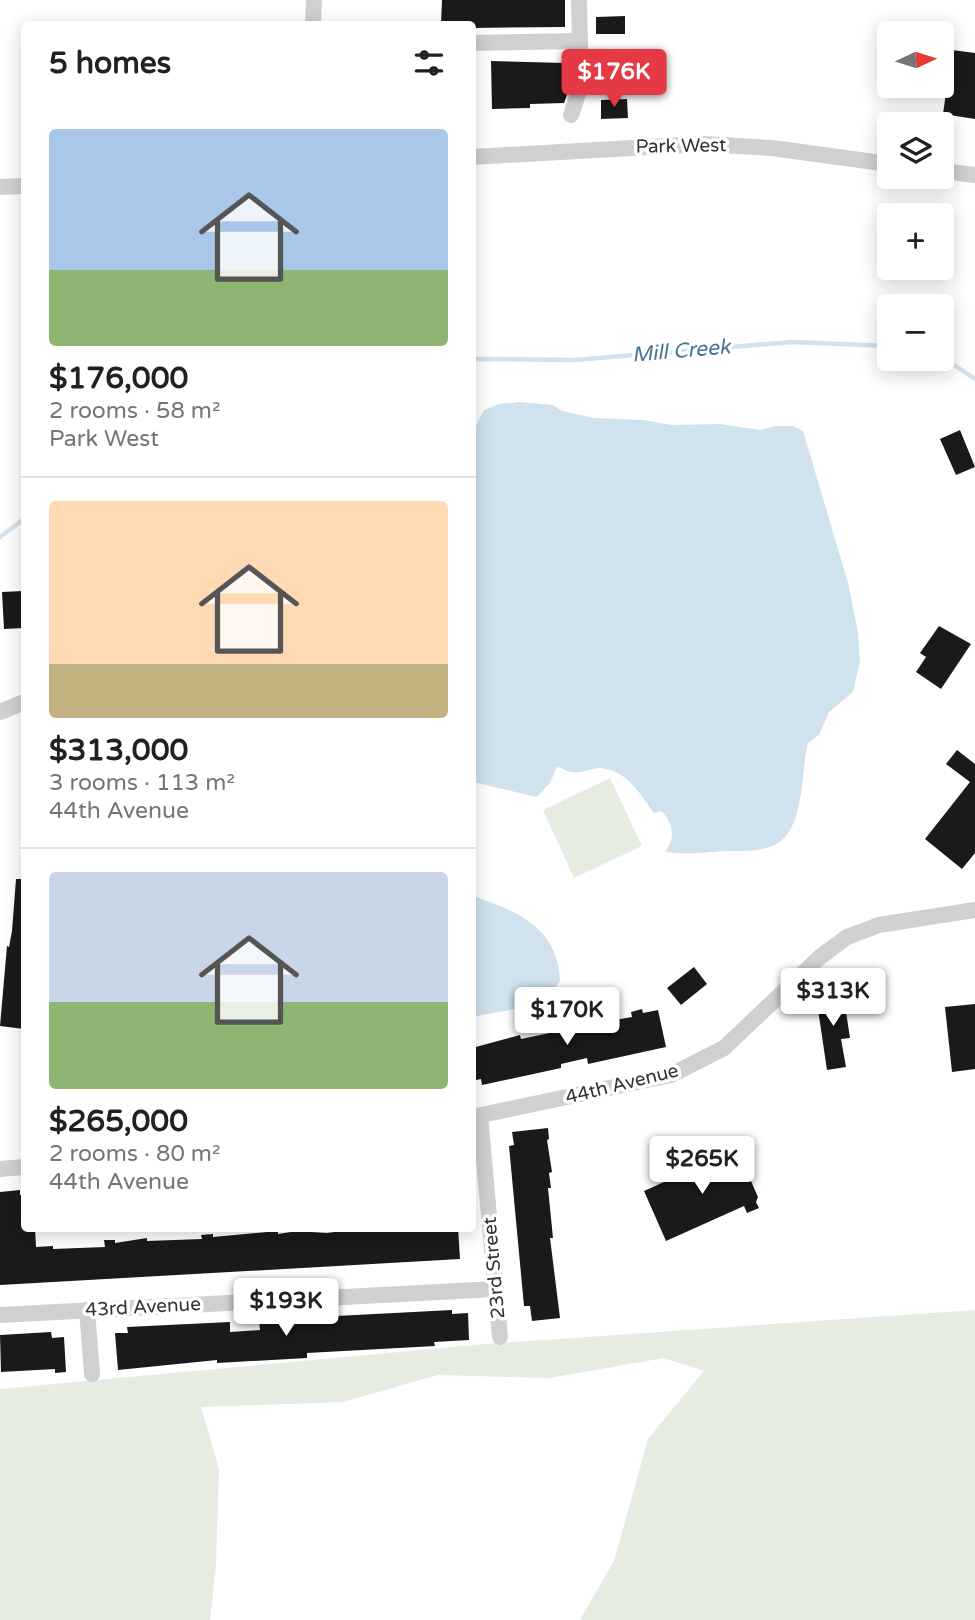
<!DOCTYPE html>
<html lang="en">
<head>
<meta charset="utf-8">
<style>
	:root { --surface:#fff; --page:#f6f6f6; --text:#202124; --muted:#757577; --line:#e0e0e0; --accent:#e63946 }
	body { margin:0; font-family:"Varela Round",sans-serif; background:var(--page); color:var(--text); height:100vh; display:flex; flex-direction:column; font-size:26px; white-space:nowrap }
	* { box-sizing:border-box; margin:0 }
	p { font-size:23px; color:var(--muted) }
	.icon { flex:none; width:38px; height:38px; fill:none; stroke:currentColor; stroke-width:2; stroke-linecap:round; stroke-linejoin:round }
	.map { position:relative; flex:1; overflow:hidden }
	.side { position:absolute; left:21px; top:21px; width:455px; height:1211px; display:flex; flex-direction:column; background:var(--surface); border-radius:7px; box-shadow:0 4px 18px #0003 }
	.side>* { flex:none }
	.needle { width:46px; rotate:86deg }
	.controls { position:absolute; left:877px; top:21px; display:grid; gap:14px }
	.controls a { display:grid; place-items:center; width:77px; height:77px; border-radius:7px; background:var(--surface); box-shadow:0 4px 18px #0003; font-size:35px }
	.price { position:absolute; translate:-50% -60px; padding:0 16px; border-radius:7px; background:#fff; color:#222; font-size:23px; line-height:46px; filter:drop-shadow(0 2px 4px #0008) }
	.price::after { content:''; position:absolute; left:50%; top:42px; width:21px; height:16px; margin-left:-10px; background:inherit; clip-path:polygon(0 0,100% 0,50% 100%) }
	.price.current { background:var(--accent); color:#fff }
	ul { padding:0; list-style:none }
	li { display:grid; align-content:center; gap:14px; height:371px; padding:0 28px }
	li+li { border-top:2px solid var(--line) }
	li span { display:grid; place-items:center; height:217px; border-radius:7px; color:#555 }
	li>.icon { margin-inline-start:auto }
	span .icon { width:126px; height:126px; fill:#fffc; stroke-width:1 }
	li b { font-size:30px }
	h2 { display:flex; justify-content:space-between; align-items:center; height:84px; padding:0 28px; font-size:30px }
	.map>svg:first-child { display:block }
	.green { fill:#e6ecdf }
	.water { fill:#cfe2ee }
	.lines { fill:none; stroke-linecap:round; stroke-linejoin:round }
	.stream { stroke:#cfe2ee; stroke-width:4.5 }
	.building { fill:#1a1a1a }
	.minor { stroke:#d0d0d0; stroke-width:16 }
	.labels { text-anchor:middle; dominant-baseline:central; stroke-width:7; stroke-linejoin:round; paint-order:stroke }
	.street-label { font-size:19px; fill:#333; stroke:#fff }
	.water-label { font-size:21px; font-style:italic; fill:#3f7597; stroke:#fff }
</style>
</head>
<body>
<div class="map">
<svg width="975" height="1620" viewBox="0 0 975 1620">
	<rect width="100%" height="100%" fill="#fff"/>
	<g class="green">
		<path d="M610,778L642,846L574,878L543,810Z"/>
		<path d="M975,1310V1620H580L614,1561L648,1439L704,1371L664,1358L549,1378L438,1375L343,1402L201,1407L219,1469L216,1566L210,1620H0V1389L485,1344Z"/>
	</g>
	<g class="water">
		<path d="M520,402L553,405L562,411L594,418L643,420L672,425L720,424L760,430L775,426H793L803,431L848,583L858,632L860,661L853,692L829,712L819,735L808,743C800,773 806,833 772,846C758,852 740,851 724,851C709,852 678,856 665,851C676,840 673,821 661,811L654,813C640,794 627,770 600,768C591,768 581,774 573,772C567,772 563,768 557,767L550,783L537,797L473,782V432L484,410L499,404Z"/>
		<path d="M473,896C517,911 558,928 560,980C547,1010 501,1010 473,1017Z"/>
	</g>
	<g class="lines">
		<g class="stream">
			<path d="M942,357L975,379"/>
			<path d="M472,359L575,360L792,342L889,346"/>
			<path d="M0,537L24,519"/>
		</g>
	</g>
	<g class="building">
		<path d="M442,0H565V27L472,28V24H441Z"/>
		<path d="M625,16V34H596V17Z"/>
		<path d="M952,50L975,53V119L943,114Z"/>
		<path d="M598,58L642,59V78L598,77Z"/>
		<path d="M491,61L566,63L567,95L564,103L530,104V108L492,109Z"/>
		<path d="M627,99L628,118L601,119V100Z"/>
		<path d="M960,430L975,467L956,475L940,439Z"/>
		<path d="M24,591V628L4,629L2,592Z"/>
		<path d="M939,626L971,644L941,689L916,672L926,657L920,653Z"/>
		<path d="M957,750L975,764V853L962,869L925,839L970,782L946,764Z"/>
		<path d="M16,879H24V1029L0,1026L7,946L9,947L12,931Z"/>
		<path d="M694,967L707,984L681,1005L667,988Z"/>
		<path d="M843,992L850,1038L841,1039L846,1067L827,1070L816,996Z"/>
		<path d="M975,1004V1069L952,1072L945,1007Z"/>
		<path d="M642,1009L643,1013L658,1010L666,1047L588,1064L587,1058L561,1064V1068L482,1085L481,1079L472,1081V1048L520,1035L521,1039L569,1029L568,1025L579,1023L580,1026L632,1017L631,1012Z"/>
		<path d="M548,1128L549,1139L547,1140L552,1172L549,1173L551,1188H548L553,1238H550L560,1318L532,1321L530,1306H524L509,1146L514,1145L512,1132Z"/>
		<path d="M724,1155L727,1162L740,1156L758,1197L756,1202L759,1208L747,1213L744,1206L666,1241L644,1191Z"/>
		<path d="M20,1190V1195H24V1228H35L36,1247L53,1246V1249L105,1247L104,1240H115V1243L147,1238V1241L202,1239L201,1235L213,1234V1237L278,1231V1234L311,1229V1232L327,1233L364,1228H458L460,1259L0,1285V1192Z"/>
		<path d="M452,1310V1314L468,1313L469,1340L434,1342L435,1346L307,1353V1358L217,1363V1360L118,1370L115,1333H128L127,1327L230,1322V1332L260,1330L259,1320Z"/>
		<path d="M51,1332L52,1338L64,1337L66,1372L55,1373V1369L1,1372L0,1335Z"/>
	</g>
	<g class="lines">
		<g class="minor">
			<path d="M313,24L314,0"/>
			<path d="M472,43L580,41"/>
			<path d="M571,115L581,85L579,0"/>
			<path d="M472,157L703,144L772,148L889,164"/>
			<path d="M942,171L975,175"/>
			<path d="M0,187L24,186"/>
			<path d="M0,712L24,702"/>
			<path d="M480,1116L500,1337"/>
			<path d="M472,1117L671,1075L724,1048L820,957L847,937L879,925L975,910"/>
			<path d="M0,1169L24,1167"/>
			<path d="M87,1310L92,1374"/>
			<path d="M0,1315L496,1289"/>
		</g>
	</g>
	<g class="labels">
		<g class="street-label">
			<text transform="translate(681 146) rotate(-1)">Park West</text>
			<text transform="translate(622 1084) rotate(-14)">44th Avenue</text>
			<text transform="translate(494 1268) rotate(-95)">23rd Street</text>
			<text transform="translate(143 1307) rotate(-3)">43rd Avenue</text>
		</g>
		<g class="water-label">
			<text transform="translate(681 351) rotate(-5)">Mill Creek</text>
		</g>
	</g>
</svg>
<div class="controls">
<a><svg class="needle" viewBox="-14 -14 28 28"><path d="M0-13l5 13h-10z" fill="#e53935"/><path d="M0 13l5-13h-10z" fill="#757577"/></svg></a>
<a><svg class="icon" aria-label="layers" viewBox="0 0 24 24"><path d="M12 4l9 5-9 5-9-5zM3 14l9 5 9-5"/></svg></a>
<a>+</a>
<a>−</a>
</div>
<b class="price current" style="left:614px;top:109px">$176K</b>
<b class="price" style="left:833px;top:1028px">$313K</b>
<b class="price" style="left:567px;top:1047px">$170K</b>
<b class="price" style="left:702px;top:1196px">$265K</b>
<b class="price" style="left:286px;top:1338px">$193K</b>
<section class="side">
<h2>5 homes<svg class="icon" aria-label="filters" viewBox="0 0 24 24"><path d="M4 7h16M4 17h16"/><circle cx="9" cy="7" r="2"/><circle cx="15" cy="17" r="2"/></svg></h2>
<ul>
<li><span style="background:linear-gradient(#a9c7e8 65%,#8fb573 0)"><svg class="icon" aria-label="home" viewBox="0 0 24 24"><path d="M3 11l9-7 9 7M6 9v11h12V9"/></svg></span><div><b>$176,000</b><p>2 rooms · 58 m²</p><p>Park West</p></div></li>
<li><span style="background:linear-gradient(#ffd9b3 75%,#c2b280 0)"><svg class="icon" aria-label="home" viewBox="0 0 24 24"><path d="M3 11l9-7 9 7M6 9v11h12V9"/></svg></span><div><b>$313,000</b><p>3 rooms · 113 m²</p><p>44th Avenue</p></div></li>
<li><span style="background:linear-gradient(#c9d6e8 60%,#8fb573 0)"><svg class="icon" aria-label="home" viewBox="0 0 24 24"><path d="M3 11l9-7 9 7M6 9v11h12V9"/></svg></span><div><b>$265,000</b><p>2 rooms · 80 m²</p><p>44th Avenue</p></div></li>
</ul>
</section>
</div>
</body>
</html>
